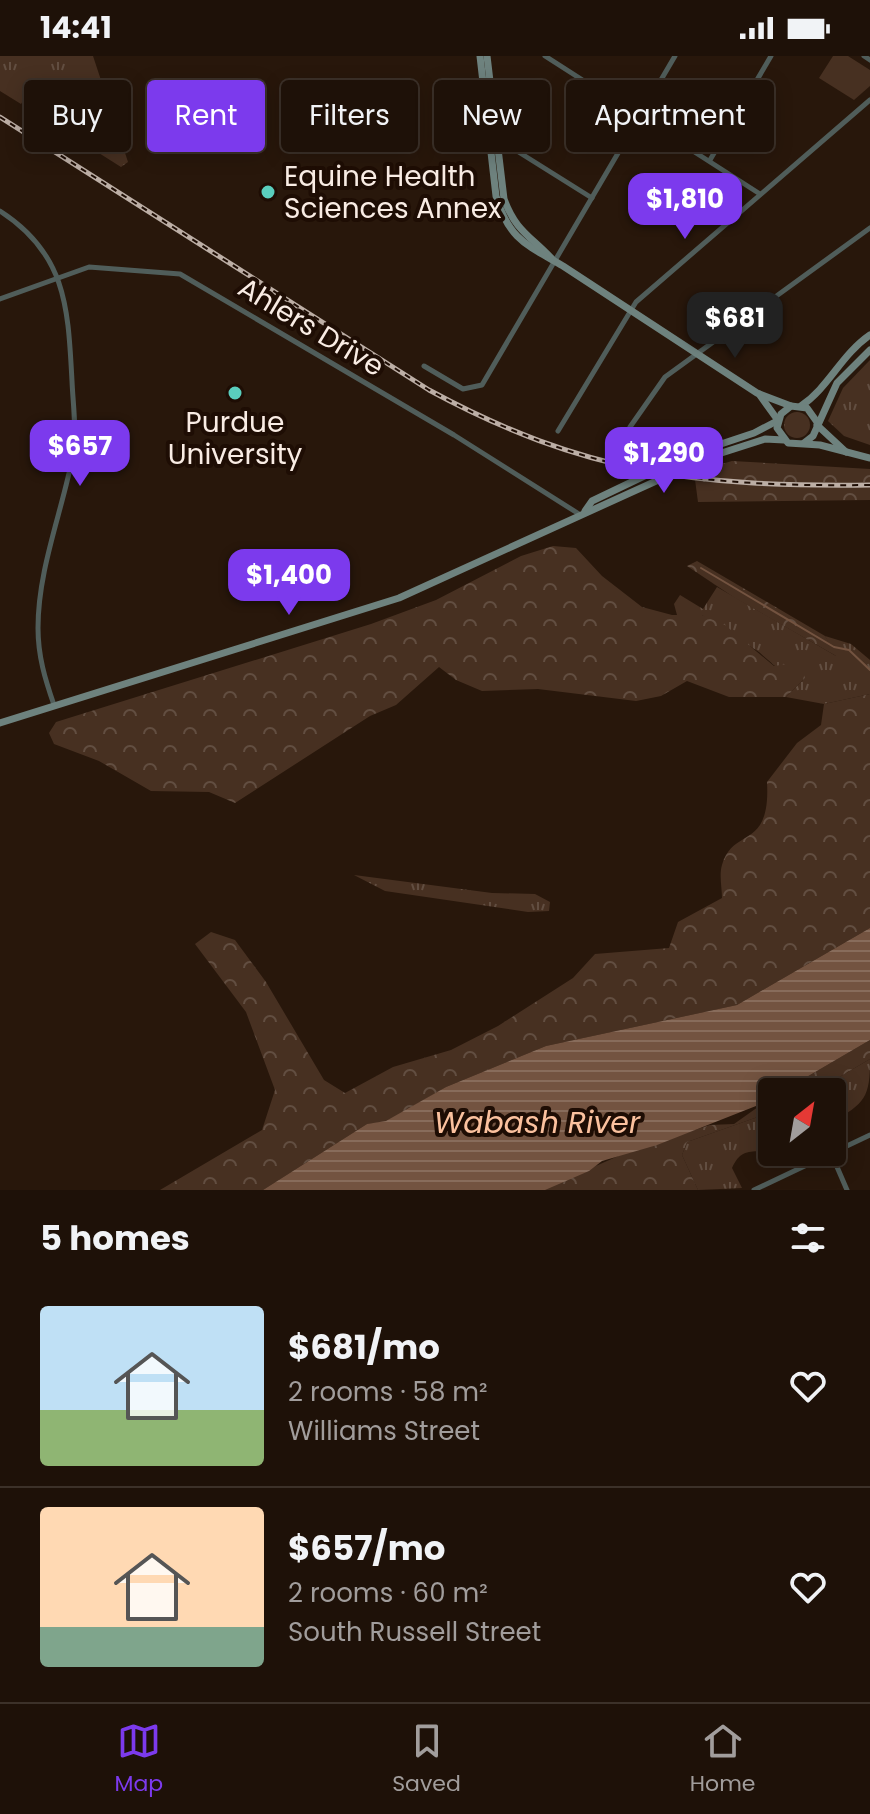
<!DOCTYPE html>
<html lang="en">
<head>
<meta charset="utf-8">
<style>
	:root { --surface:#1e1108; --page:#2b1f16; --text:#f1f3f6; --muted:#a19d9c; --line:#3c3129; --accent:#7c3aed }
	body { margin:0; font-family:Poppins,sans-serif; background:var(--page); color:var(--text); height:100vh; display:flex; flex-direction:column; font-size:30px; white-space:nowrap }
	* { box-sizing:border-box; margin:0 }
	p { font-size:26px; color:var(--muted) }
	.icon { flex:none; width:44px; height:44px; fill:none; stroke:currentColor; stroke-width:2; stroke-linecap:round; stroke-linejoin:round }
	.map { position:relative; height:1134px; overflow:hidden }
	.details { display:flex; flex-direction:column; background:var(--surface); flex:1 }
	.details>* { flex:none }
	.guide { position:absolute; left:24px; top:24px; width:822px; height:72px; display:flex; gap:16px }
	.needle { width:52px; rotate:31deg }
	.tools { position:absolute; left:758px; top:1022px; display:grid; gap:16px }
	.tools a { display:grid; place-items:center; width:88px; height:88px; border-radius:8px; background:var(--surface); box-shadow:0 4px 20px #0003,0 0 0 2px var(--line); font-size:40px }
	.price { position:absolute; translate:-50% -68px; padding:0 18px; border-radius:16px; background:var(--accent); color:#fff; font-size:26px; line-height:52px; filter:drop-shadow(0 2px 4px #0008) }
	.price::after { content:''; position:absolute; left:50%; top:48px; width:24px; height:18px; margin-left:-12px; background:inherit; clip-path:polygon(0 0,100% 0,50% 100%) }
	.price.on { background:#222; color:#fff }
	ul { padding:0; list-style:none }
	li { display:flex; align-items:center; gap:24px; height:200px; padding:0 40px }
	li+li { border-top:2px solid var(--line) }
	li span { display:grid; place-items:center; flex:none; width:224px; height:160px; border-radius:8px; color:#555 }
	li>.icon { margin-inline-start:auto }
	span .icon { width:96px; height:96px; fill:#fffc; stroke-width:1 }
	li b { font-size:34px }
	h2 { display:flex; justify-content:space-between; align-items:center; height:96px; padding:0 40px; font-size:34px }
	.tag { padding:0 28px; border-radius:8px; background:var(--surface); box-shadow:0 4px 20px #0003,0 0 0 2px var(--line); font-size:28px; line-height:72px }
	.tag.on { background:var(--accent); color:#fff }
	.status { display:flex; justify-content:space-between; align-items:center; height:56px; padding:0 40px; background:var(--surface); direction:ltr }
	.status svg { height:22px; fill:currentColor }
	.menu { display:flex; justify-content:space-around; align-items:center; height:112px; border-top:2px solid var(--line); background:var(--surface); font-size:22px; color:var(--muted) }
	.menu a { display:grid; justify-items:center; gap:4px }
	.menu .on { color:var(--accent) }
	.map>svg:first-child { display:block }
	.grass { fill:url(#grass-tufts) }
	.forest { fill:url(#forest-crowns) }
	.park { fill:#473021 }
	.water { fill:url(#water-rules) }
	.lines { fill:none; stroke-linecap:round; stroke-linejoin:round }
	.stream { stroke:#735340; stroke-width:2 }
	.street { stroke:#505d5a; stroke-width:5 }
	.secondary { stroke:#6e827e; stroke-width:7 }
	.rail-casing { stroke:#bcaea5; stroke-width:5 }
	.rail { stroke:#1e0d04; stroke-width:2; stroke-dasharray:6; stroke-linecap:butt }
	.poi-dot { fill:#5acebd; stroke:#1e0d04; stroke-width:3 }
	.labels { text-anchor:middle; dominant-baseline:central; stroke-width:8; stroke-linejoin:round; paint-order:stroke }
	.poi-label { font-size:28px; fill:#f9ece4; stroke:#1e0d04; text-anchor:start }
	.street-label { font-size:28px; fill:#f9ece4; stroke:#1e0d04 }
	.water-label { font-size:30px; font-style:italic; fill:#fbc19e; stroke:#1e0d04 }
</style>
</head>
<body>
<div class="status"><b>14:41</b><svg viewBox="0 0 49 12"><path d="M0 12V9h3v3zM5 12V6h3v6zM10 12V3h3v9zM15 12V0h3v12zM26 1h20v11H26zM47 4h2v5h-2z"/></svg></div>
<div class="map">
<svg width="870" height="1134" viewBox="0 0 870 1134">
	<defs>
		<pattern id="grass-tufts" width="24" height="20" patternUnits="userSpaceOnUse" patternTransform="scale(2)"><rect width="24" height="20" fill="#473021"/><path d="M3 7l-1-3M5 7V3M7 7l1-3M15 17l-1-3M17 17v-4M19 17l1-3" fill="none" stroke="#624e41"/></pattern>
		<pattern id="forest-crowns" width="20" height="18" patternUnits="userSpaceOnUse" patternTransform="scale(2)"><rect width="20" height="18" fill="#473021"/><path d="M2 6a3 3 0 1 1 6 0M12 15a3 3 0 1 1 6 0" fill="none" stroke="#624e41"/></pattern>
		<pattern id="water-rules" width="6" height="5" patternUnits="userSpaceOnUse" patternTransform="scale(2)"><rect width="6" height="5" fill="#735340"/><path d="M0 2.5h6" fill="none" stroke="#886c5b"/></pattern>
	</defs>
	<rect width="100%" height="100%" fill="#28170b"/>
	<g class="grass">
		<path d="M0,0H93L128,106L121,111L50,66L63,50L34,28L21,48L0,35Z"/>
		<path d="M870,304V389L844,380L828,365L843,332Z"/>
		<circle cx="797" cy="369" r="13"/>
		<path d="M717,531L836,600L825,580L851,588L870,604V638L824,648L786,641L805,622L775,610L759,596L702,559H677L674,548L680,539L703,553Z"/>
		<path d="M354,819L492,837L535,838L550,846L549,855L528,856L385,835Z"/>
		<path d="M870,1003C870,1042 865,1047 832,1066V1036H814Z"/>
		<path d="M772,1056V1095C753,1096 741,1091 732,1112L742,1132L698,1134L682,1099L687,1086Z"/>
	</g>
	<g class="forest">
		<path d="M732,405L870,413V444L698,446L694,416Z"/>
		<path d="M553,490L576,492L602,520L642,551L672,559H702L725,569L774,610L800,606L805,622L786,641H729L687,625L661,640L636,645L538,633L482,635L456,624L439,611L396,649L370,660L235,747L209,736L151,735L99,705L54,688L49,677L56,666L371,568L436,544L521,500Z"/>
		<path d="M697,505L825,580L838,601L735,542L687,510Z"/>
		<path d="M870,638V872L737,949L546,990L446,1031L386,1066L367,1068L263,1134H160L262,1074L275,1034L246,956L195,888L211,876L235,884L266,926L324,1024L345,1037L393,1011L451,994L498,970L573,922L595,898L669,892L678,866L722,842C722,832 719,819 722,809C733,770 771,795 767,726L797,687L821,669L824,648Z"/>
		<path d="M870,984V1003L814,1036H781Z"/>
		<path d="M772,1041V1056L687,1086L682,1099L698,1134H542L625,1097L710,1069L734,1068Z"/>
	</g>
	<path class="park" d="M833,0H848L870,14V30L854,44L819,22Z"/>
	<path class="water" d="M870,872V984L781,1036H772V1041L761,1048L657,1089L602,1105L589,1115L545,1134H263L367,1068L386,1065L446,1031L546,990L737,949Z"/>
	<g class="lines">
		<path class="stream" d="M701,512L834,591L849,594L870,614"/>
		<g class="street">
			<path d="M545,0L760,138"/>
			<path d="M864,0L870,4"/>
			<path d="M517,95L592,142"/>
			<path d="M710,104L771,0"/>
			<path d="M0,155C67,198 68,253 72,325C73,349 77,375 73,399C62,456 38,513 38,572C38,600 45,623 54,649"/>
			<path d="M0,243L89,211L180,218L454,379L579,458"/>
			<path d="M424,310L463,333L482,329L675,0"/>
			<path d="M630,371L665,321L870,172"/>
			<path d="M558,375L636,246L870,44"/>
			<path d="M831,1097L847,1134"/>
			<path d="M754,1134L870,1079"/>
		</g>
		<g class="secondary">
			<path d="M480,0L496,140C509,184 527,189 563,210L757,337L791,350"/>
			<path d="M487,0L504,143C516,176 531,180 553,204"/>
			<path d="M759,338L777,363"/>
			<path d="M801,350C829,331 841,299 870,279"/>
			<path d="M817,366L807,352L791,350L781,358L777,372L788,387L820,389L870,402"/>
			<path d="M817,369L846,396"/>
			<path d="M804,387L813,380L837,327L870,294"/>
			<path d="M585,455L592,445L688,399L754,377L777,365"/>
			<path d="M0,667L399,542L709,401L765,383L784,384"/>
		</g>
		<defs>
			<path id="rail" d="M0,61L429,334C584,418 697,431 870,429"/>
		</defs>
		<use href="#rail" class="rail-casing"/>
		<use href="#rail" class="rail"/>
	</g>
	<g class="poi-dot">
		<circle cx="268" cy="136" r="8"/>
		<circle cx="235" cy="337" r="8"/>
	</g>
	<g class="labels">
		<g class="poi-label">
			<text x="284" y="120">Equine Health<tspan x="284" dy="32">Sciences Annex</tspan></text>
			<text x="235" y="366" text-anchor="middle">Purdue<tspan x="235" dy="32">University</tspan></text>
		</g>
		<g class="street-label">
			<text transform="translate(311 271) rotate(31)">Ahlers Drive</text>
		</g>
		<g class="water-label">
			<text x="537" y="1066">Wabash River</text>
		</g>
	</g>
</svg>
<div class="tools">
<a><svg class="needle" viewBox="-14 -14 28 28"><path d="M0-13l5 13h-10z" fill="#e53935"/><path d="M0 13l5-13h-10z" fill="#a19d9c"/></svg></a>
</div>
<b class="price" style="left:685px;top:185px">$1,810</b>
<b class="price on" style="left:735px;top:304px">$681</b>
<b class="price" style="left:80px;top:432px">$657</b>
<b class="price" style="left:664px;top:439px">$1,290</b>
<b class="price" style="left:289px;top:561px">$1,400</b>
<div class="guide">
<a class="tag">Buy</a>
<a class="tag on">Rent</a>
<a class="tag">Filters</a>
<a class="tag">New</a>
<a class="tag">Apartment</a>
</div>
</div>
<section class="details">
<h2>5 homes<svg class="icon" aria-label="filters" viewBox="0 0 24 24"><path d="M4 7h16M4 17h16"/><circle cx="9" cy="7" r="2"/><circle cx="15" cy="17" r="2"/></svg></h2>
<ul>
<li><span style="background:linear-gradient(#bfe0f5 65%,#8fb573 0)"><svg class="icon" aria-label="home" viewBox="0 0 24 24"><path d="M3 11l9-7 9 7M6 9v11h12V9"/></svg></span><div><b>$681/mo</b><p>2 rooms · 58 m²</p><p>Williams Street</p></div><svg class="icon" aria-label="heart" viewBox="0 0 24 24"><path d="M12 20l-8-8c-3-5 5-10 8-4 3-6 11-1 8 4z"/></svg></li>
<li><span style="background:linear-gradient(#ffd9b3 75%,#7fa58c 0)"><svg class="icon" aria-label="home" viewBox="0 0 24 24"><path d="M3 11l9-7 9 7M6 9v11h12V9"/></svg></span><div><b>$657/mo</b><p>2 rooms · 60 m²</p><p>South Russell Street</p></div><svg class="icon" aria-label="heart" viewBox="0 0 24 24"><path d="M12 20l-8-8c-3-5 5-10 8-4 3-6 11-1 8 4z"/></svg></li>
</ul>
</section>
<nav class="menu">
<a class="on"><svg class="icon" aria-label="map" viewBox="0 0 24 24"><path d="M3 6l6-2 6 2 6-2v14l-6 2-6-2-6 2zM9 4v14M15 6v14"/></svg>Map</a>
<a><svg class="icon" aria-label="saved" viewBox="0 0 24 24"><path d="M7 4h10v16l-5-4-5 4z"/></svg>Saved</a>
<a><svg class="icon" aria-label="home" viewBox="0 0 24 24"><path d="M3 11l9-7 9 7M6 9v11h12V9"/></svg>Home</a>
</nav>
</body>
</html>
